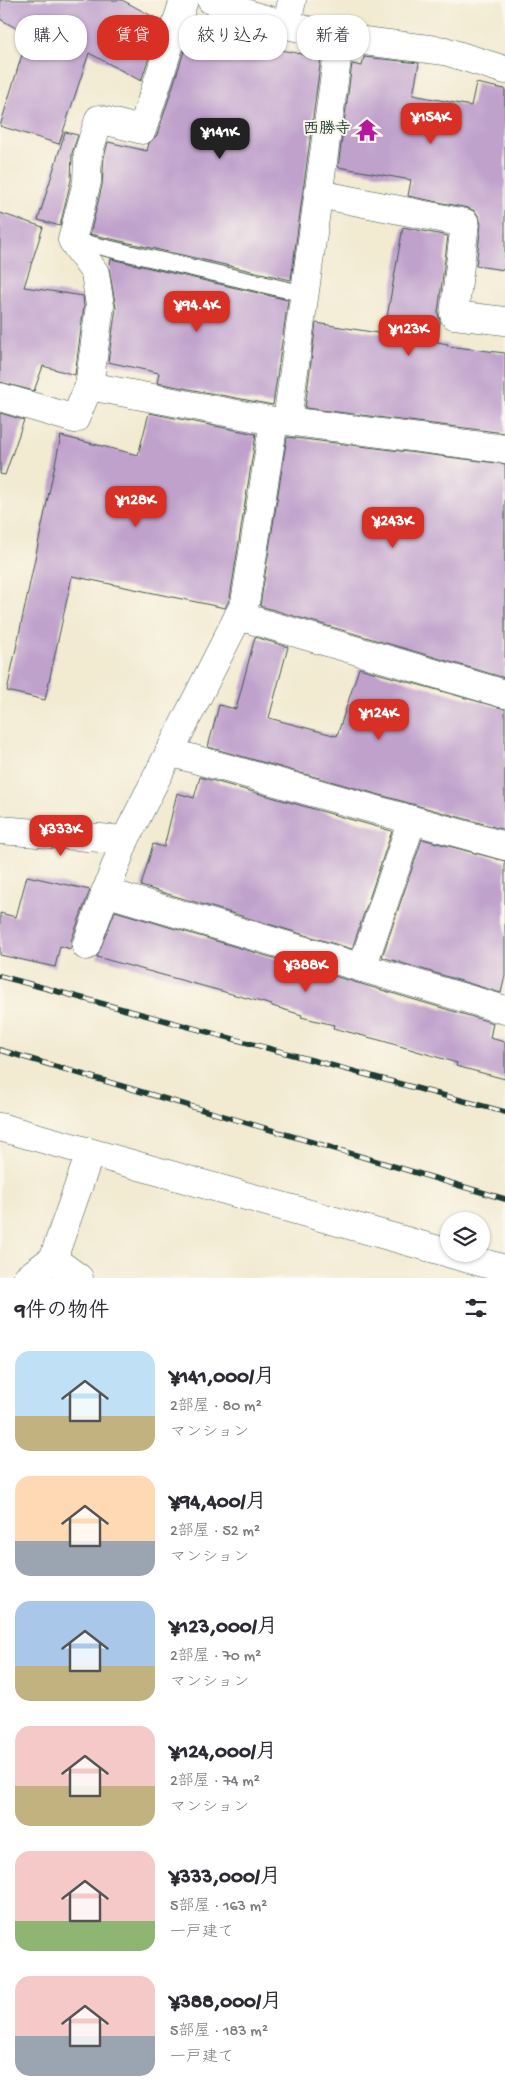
<!DOCTYPE html>
<html lang="ja">
<head>
<meta charset="utf-8">
<style>
	:root { --surface:#fff; --page:#f2f2f3; --text:#2b2b33; --muted:#7c7c81; --accent:#d93025 }
	body { margin:0; font-family:"Gochi Hand","Klee One",sans-serif; background:var(--page); color:var(--text); height:100vh; display:flex; flex-direction:column; font-size:19px; white-space:nowrap }
	* { box-sizing:border-box; margin:0 }
	p { font-size:16px; color:var(--muted) }
	.icon { flex:none; width:28px; height:28px; fill:none; stroke:currentColor; stroke-width:2; stroke-linecap:round; stroke-linejoin:round }
	.map { position:relative; height:1278px; overflow:hidden }
	.sheet { display:flex; flex-direction:column; background:var(--surface); flex:1 }
	.sheet>* { flex:none }
	.hud { position:absolute; left:15px; top:15px; width:475px; height:45px; display:flex; gap:10px }
	.tools { position:absolute; left:440px; top:1212px; display:grid; gap:10px }
	.tools a { display:grid; place-items:center; width:50px; height:50px; border-radius:50%; background:var(--surface); box-shadow:0 1px 4px #0004; font-size:25px }
	.price { position:absolute; translate:-50% -42px; padding:0 11px; border-radius:10px; background:var(--accent); color:#fff; font-size:16px; line-height:32px; filter:drop-shadow(0 1px 2px #0008) }
	.price::after { content:''; position:absolute; left:50%; top:30px; width:15px; height:11px; margin-left:-8px; background:inherit; clip-path:polygon(0 0,100% 0,50% 100%) }
	.price.current { background:#222; color:#fff }
	ul { padding:0; list-style:none }
	li { display:flex; align-items:center; gap:15px; height:125px; padding:0 15px }
	li span { display:grid; place-items:center; flex:none; width:140px; height:100px; border-radius:15px; color:#555 }
	li>.icon { margin-inline-start:auto }
	span .icon { width:60px; height:60px; fill:#fffc; stroke-width:1 }
	li b { font-size:21px }
	h2 { display:flex; justify-content:space-between; align-items:center; height:60px; padding:0 15px; font-size:21px }
	.pill { padding:0 18px; border-radius:20px; background:var(--surface); box-shadow:0 1px 4px #0004; font-size:18px; line-height:45px }
	.pill.current { background:var(--accent); color:#fff }
	.map>svg:first-child { display:block }
	.building { fill:#bfa1cc }
	.lines { fill:none; stroke-linecap:round; stroke-linejoin:round }
	.service-casing { stroke:#3f574c; stroke-width:18 }
	.minor-casing { stroke:#3f574c; stroke-width:29 }
	.tertiary-casing { stroke:#3f574c; stroke-width:29 }
	.service { stroke:#fff; stroke-width:16 }
	.minor { stroke:#fff; stroke-width:28 }
	.tertiary { stroke:#fff; stroke-width:28 }
	.rail-casing { stroke:#1f3d34; stroke-width:5.5 }
	.rail { stroke:#fbf7ec; stroke-width:4; stroke-dasharray:11; stroke-linecap:butt }
	.labels { text-anchor:middle; dominant-baseline:central; stroke-width:4; stroke-linejoin:round; paint-order:stroke }
	.poi-label { font-size:16px; font-weight:bold; fill:#1f3d34; stroke:#fbf7ec; text-anchor:end }
</style>
</head>
<body>
<div class="map">
<svg width="505" height="1278" viewBox="0 0 505 1278">
	<rect width="100%" height="100%" fill="#fbf7ec"/>
	<filter id="ink" filterUnits="userSpaceOnUse"><feTurbulence type="fractalNoise" baseFrequency=".02" numOctaves="2"/><feDisplacementMap in="SourceGraphic" scale="10" xChannelSelector="R" yChannelSelector="G"/><feConvolveMatrix kernelMatrix="1 2 1 2 8 2 1 2 1" color-interpolation-filters="sRGB"/></filter>
	<filter id="wash" filterUnits="userSpaceOnUse"><feTurbulence type="fractalNoise" baseFrequency=".0096" numOctaves="4" result="noise"/><feDisplacementMap in="SourceGraphic" scale="20" xChannelSelector="R" yChannelSelector="G"/><feGaussianBlur stdDeviation="1.12" result="paint"/><feColorMatrix in="noise" values="0 0 0 0 0 0 0 0 0 0 0 0 0 0 0 0 0 1.4 0 .05"/><feComposite in="paint" operator="in"/></filter>
	<g filter="url(#wash)">
		<rect width="100%" height="100%" fill="#f2ead1"/>
		<g id="blocks">
			<g class="building">
				<path d="M0,0H122L161,21L141,81L89,53L59,144L0,126L28,35L0,19Z"/>
				<path d="M240,28L273,37L271,48L321,58L291,280L90,234L102,186L104,157L108,142L147,151L149,143L157,135L190,33L236,47Z"/>
				<path d="M364,57L419,63L413,95L471,106L476,83L505,89V270L476,266L481,224L479,217L475,211L468,208L408,196L411,180L338,167L352,64L362,66Z"/>
				<path d="M65,132L78,135L72,153L71,180L60,226L38,220Z"/>
				<path d="M0,213L43,227L24,287L83,296L84,306L75,375L43,366L34,391L0,382Z"/>
				<path d="M403,227L448,236L438,313L440,322L437,342L448,344L447,346L505,353V433L305,408L316,323L384,334Z"/>
				<path d="M111,259L288,300L273,405L157,383L159,373L108,362L116,308L109,268Z"/>
				<path d="M0,413L24,420L5,475L0,474Z"/>
				<path d="M149,413L256,434L230,598L225,608L72,576L45,700L7,691L61,436L138,455Z"/>
				<path d="M287,437L505,464V678L260,606Z"/>
				<path d="M255,637L288,647L269,718L337,736L359,668L505,709V830L208,747L219,705L236,709Z"/>
				<path d="M200,777L392,831L352,949L141,886L153,844L164,847L177,793L194,798Z"/>
				<path d="M422,839L505,861V976L501,993L382,957Z"/>
				<path d="M27,876L90,890L71,941V949L60,946L55,967L0,955V913L16,917Z"/>
				<path d="M115,911L493,1023L490,1038L505,1042V1079L456,1066L457,1063L383,1041L333,1028L334,1025L301,1017L302,1015L272,1006V1005L97,957Z"/>
			</g>
		</g>
	</g>
	<g filter="url(#ink)">
		<use href="#blocks" fill-opacity="0" stroke="#3f574c" stroke-width="1"/>
		<g class="lines">
			<defs>
				<path id="service" d="M72,240L305,294"/>
				<g id="minor">
					<path d="M211,0L254,16L287,25L340,38L445,51L505,70"/>
					<path d="M287,25L292,0"/>
					<path d="M319,194L465,223L454,315L505,321"/>
					<path d="M89,386L100,306L95,273L72,240L87,182L88,154L99,119L142,130L184,0"/>
					<path d="M0,397L75,419L89,386L274,421H287L505,449"/>
					<path d="M287,421L340,38"/>
					<path d="M238,616L505,694"/>
					<path d="M169,752L505,846"/>
					<path d="M0,830L125,840"/>
					<path d="M105,892L505,1010"/>
					<path d="M86,946L125,840L245,603L274,421"/>
					<path d="M362,968L412,820"/>
					<path d="M53,1259L79,1278"/>
				</g>
				<g id="tertiary">
					<path d="M0,1127L449,1253"/>
					<path d="M451,1254L505,1269"/>
					<path d="M27,1278L53,1259L90,1153"/>
				</g>
			</defs>
			<use href="#service" class="service-casing"/>
			<use href="#minor" class="minor-casing"/>
			<use href="#tertiary" class="tertiary-casing"/>
			<use href="#service" class="service"/>
			<use href="#minor" class="minor"/>
			<use href="#tertiary" class="tertiary"/>
			<defs>
				<g id="rail">
					<path d="M0,976L505,1112"/>
					<path d="M0,1050L505,1199"/>
				</g>
			</defs>
			<use href="#rail" class="rail-casing"/>
			<use href="#rail" class="rail"/>
		</g>
	</g>
	<defs>
		<symbol id="temple-bare" viewBox="-9 -9 18 18"><path d="M0-6L5-2H3V0L6.5 2.5H4V6H1.5V3h-3V6H-4V2.5H-6.5L-3 0V-2H-5Z" fill="#b5179e" stroke="#fbf7ec" stroke-width="2.5" paint-order="stroke"/></symbol>
	</defs>
	<g fill-rule="evenodd">
		<use href="#temple-bare" x="351" y="114" width="32" height="32"/>
	</g>
	<g class="labels">
		<g class="poi-label">
			<text x="351" y="130">西勝寺</text>
		</g>
	</g>
</svg>
<div class="tools">
<a><svg class="icon" aria-label="layers" viewBox="0 0 24 24"><path d="M12 4l9 5-9 5-9-5zM3 14l9 5 9-5"/></svg></a>
</div>
<b class="price" style="left:431px;top:145px">¥154K</b>
<b class="price current" style="left:220px;top:160px">¥141K</b>
<b class="price" style="left:197px;top:333px">¥94.4K</b>
<b class="price" style="left:409px;top:357px">¥123K</b>
<b class="price" style="left:136px;top:528px">¥128K</b>
<b class="price" style="left:393px;top:549px">¥243K</b>
<b class="price" style="left:379px;top:741px">¥124K</b>
<b class="price" style="left:61px;top:857px">¥333K</b>
<b class="price" style="left:306px;top:993px">¥388K</b>
<div class="hud">
<a class="pill">購入</a>
<a class="pill current">賃貸</a>
<a class="pill">絞り込み</a>
<a class="pill">新着</a>
</div>
</div>
<section class="sheet">
<h2>9件の物件<svg class="icon" aria-label="filters" viewBox="0 0 24 24"><path d="M4 7h16M4 17h16"/><circle cx="9" cy="7" r="2"/><circle cx="15" cy="17" r="2"/></svg></h2>
<ul>
<li><span style="background:linear-gradient(#bfe0f5 65%,#c2b280 0)"><svg class="icon" aria-label="home" viewBox="0 0 24 24"><path d="M3 11l9-7 9 7M6 9v11h12V9"/></svg></span><div><b>¥141,000/月</b><p>2部屋 · 80 m²</p><p>マンション</p></div></li>
<li><span style="background:linear-gradient(#ffd9b3 65%,#9aa5b1 0)"><svg class="icon" aria-label="home" viewBox="0 0 24 24"><path d="M3 11l9-7 9 7M6 9v11h12V9"/></svg></span><div><b>¥94,400/月</b><p>2部屋 · 52 m²</p><p>マンション</p></div></li>
<li><span style="background:linear-gradient(#a9c7e8 65%,#c2b280 0)"><svg class="icon" aria-label="home" viewBox="0 0 24 24"><path d="M3 11l9-7 9 7M6 9v11h12V9"/></svg></span><div><b>¥123,000/月</b><p>2部屋 · 70 m²</p><p>マンション</p></div></li>
<li><span style="background:linear-gradient(#f6c9c9 60%,#c2b280 0)"><svg class="icon" aria-label="home" viewBox="0 0 24 24"><path d="M3 11l9-7 9 7M6 9v11h12V9"/></svg></span><div><b>¥124,000/月</b><p>2部屋 · 74 m²</p><p>マンション</p></div></li>
<li><span style="background:linear-gradient(#f6c9c9 70%,#8fb573 0)"><svg class="icon" aria-label="home" viewBox="0 0 24 24"><path d="M3 11l9-7 9 7M6 9v11h12V9"/></svg></span><div><b>¥333,000/月</b><p>5部屋 · 163 m²</p><p>一戸建て</p></div></li>
<li><span style="background:linear-gradient(#f6c9c9 60%,#9aa5b1 0)"><svg class="icon" aria-label="home" viewBox="0 0 24 24"><path d="M3 11l9-7 9 7M6 9v11h12V9"/></svg></span><div><b>¥388,000/月</b><p>5部屋 · 183 m²</p><p>一戸建て</p></div></li>
</ul>
</section>
</body>
</html>
